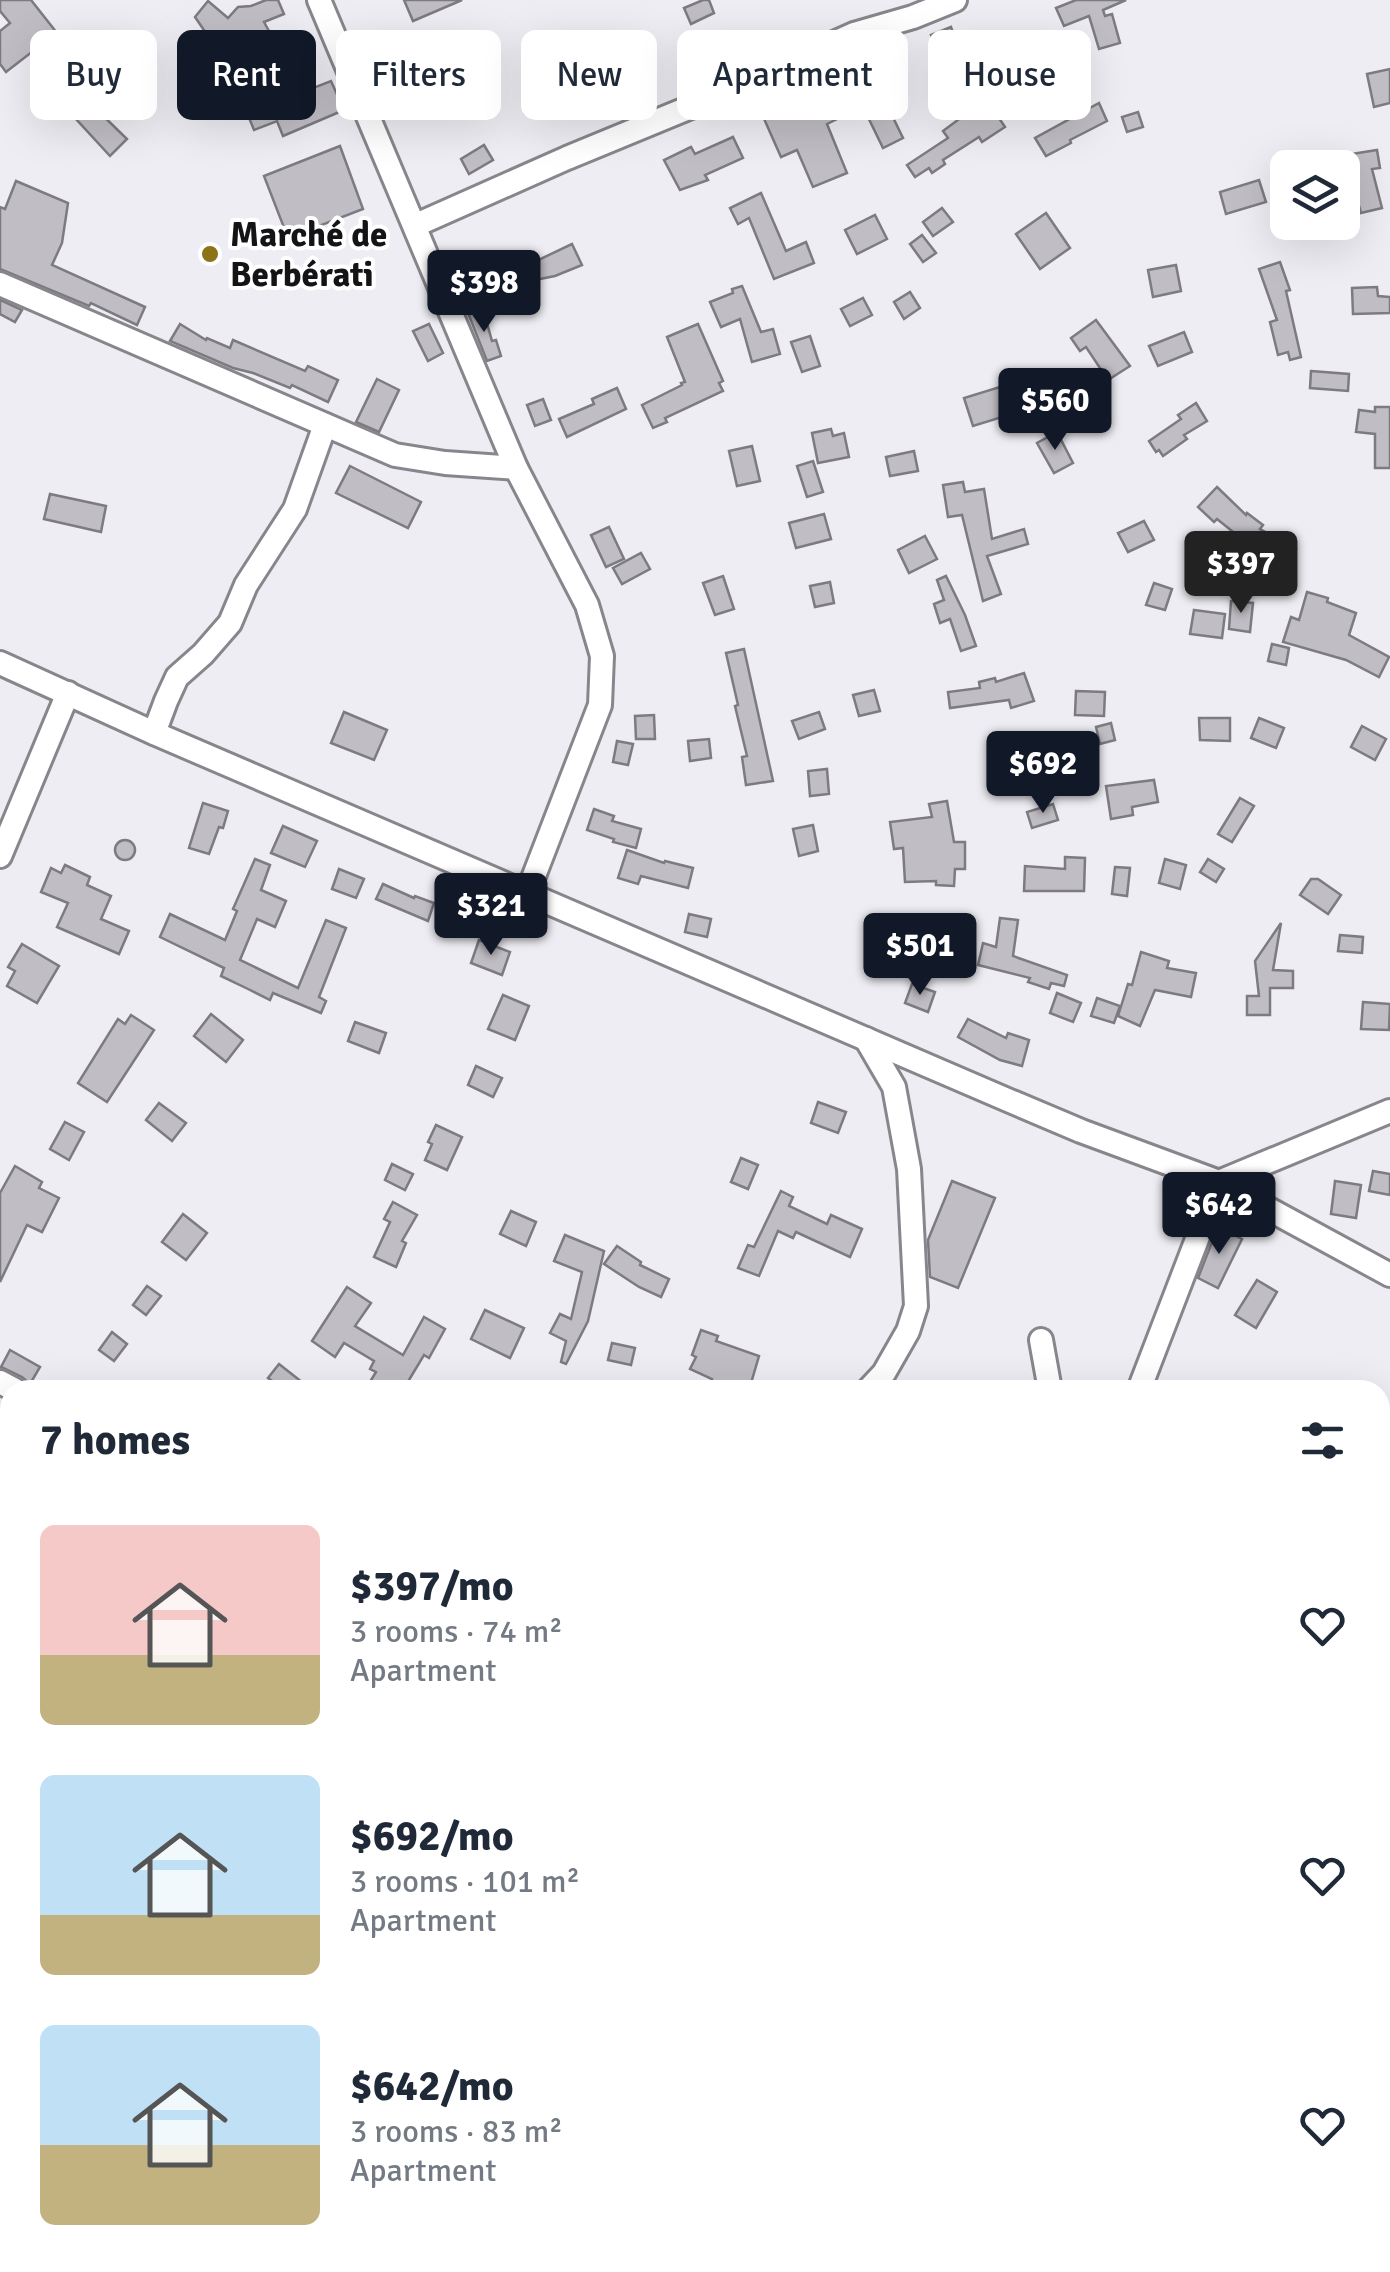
<!DOCTYPE html>
<html lang="en">
<head>
<meta charset="utf-8">
<style>
	:root { --surface:#fff; --page:#f6f6f7; --text:#1f2937; --muted:#747a83; --accent:#111827 }
	body { margin:0; font-family:Signika,sans-serif; background:var(--page); color:var(--text); height:100vh; display:flex; flex-direction:column; font-size:38px; white-space:nowrap }
	* { box-sizing:border-box; margin:0 }
	p { font-size:32px; color:var(--muted) }
	.icon { flex:none; width:55px; height:55px; fill:none; stroke:currentColor; stroke-width:2; stroke-linecap:round; stroke-linejoin:round }
	.map { position:relative; flex:1; overflow:hidden }
	.side { position:absolute; left:0px; top:1380px; width:1390px; height:892px; display:flex; flex-direction:column; background:var(--surface); border-radius:30px 30px 0 0; box-shadow:0 10px 40px #0002 }
	.side>* { flex:none }
	.banner { position:absolute; left:30px; top:30px; width:1330px; height:90px; display:flex; gap:20px }
	.controls { position:absolute; left:1270px; top:150px; display:grid; gap:20px }
	.controls a { display:grid; place-items:center; width:90px; height:90px; border-radius:15px; background:var(--surface); box-shadow:0 10px 40px #0002; font-size:50px }
	.price { position:absolute; translate:-50% -85px; padding:0 22px; border-radius:10px; background:var(--accent); color:#fff; font-size:32px; line-height:65px; filter:drop-shadow(0 2px 5px #0008) }
	.price::after { content:''; position:absolute; left:50%; top:60px; width:30px; height:22px; margin-left:-15px; background:inherit; clip-path:polygon(0 0,100% 0,50% 100%) }
	.price.on { background:#222; color:#fff }
	ul { padding:0; list-style:none }
	li { display:flex; align-items:center; gap:30px; height:250px; padding:0 40px }
	li span { display:grid; place-items:center; flex:none; width:280px; height:200px; border-radius:15px; color:#555 }
	li>.icon { margin-inline-start:auto }
	span .icon { width:120px; height:120px; fill:#fffc; stroke-width:1 }
	li b { font-size:42px }
	h2 { display:flex; justify-content:space-between; align-items:center; height:120px; padding:0 40px; font-size:42px }
	.tag { padding:0 35px; border-radius:15px; background:var(--surface); box-shadow:0 10px 40px #0002; font-size:35px; line-height:90px }
	.tag.on { background:var(--accent); color:#fff }
	.map>svg:first-child { display:block }
	.building { fill:#c0bec4; stroke:#7c7b80; stroke-width:2.5 }
	.lines { fill:none; stroke-linecap:round; stroke-linejoin:round }
	.minor-casing { stroke:#88868c; stroke-width:28 }
	.minor { stroke:#fff; stroke-width:22 }
	.poi-dot { fill:#8e7217; stroke:#fff; stroke-width:4 }
	.labels { text-anchor:middle; dominant-baseline:central; stroke-width:8; stroke-linejoin:round; paint-order:stroke }
	.poi-label { font-size:35px; font-weight:bold; fill:#141315; stroke:#fff; text-anchor:start }
</style>
</head>
<body>
<div class="map">
<svg width="1390" height="2272" viewBox="0 0 1390 2272">
	<rect width="100%" height="100%" fill="#eeedf3"/>
	<g class="building">
		<path d="M0,0H31L57,33L52,37L69,52L54,69L37,48L6,72L0,64V31L10,23L0,11Z"/>
		<path d="M266,0H278L284,14L264,22L281,53L284,52L303,92L331,81L344,110L283,136L277,121L254,130L245,108L266,100L238,43L221,55L195,17L208,1L228,18L238,7L251,6Z"/>
		<path d="M404,0H462L413,21Z"/>
		<path d="M703,0H709L714,13L691,24L684,8Z"/>
		<path d="M1076,0H1126L1103,10L1105,16L1112,14L1120,43L1099,49L1089,16L1064,26L1056,8Z"/>
		<path d="M951,27L962,58L942,65L931,35Z"/>
		<path d="M589,41L597,62L565,75L556,54Z"/>
		<path d="M428,53L440,77L426,84L414,59Z"/>
		<rect x="1037" y="65" width="25" height="17"/>
		<path d="M814,69L828,98L880,82L886,103L903,138L883,148L865,111L862,112L860,108L827,124L847,173L813,187L797,150L781,157L761,112L756,114L748,98Z"/>
		<path d="M1390,69V103L1374,107L1367,74Z"/>
		<path d="M444,80L453,102L438,108L430,86Z"/>
		<path d="M986,99L1005,127L982,142L979,137L943,160L945,164L932,173L929,168L915,177L907,165L948,138L943,131Z"/>
		<path d="M1099,103L1107,121L1070,140L1071,143L1046,156L1035,138Z"/>
		<path d="M91,104L127,139L110,156L76,119Z"/>
		<path d="M1138,112L1143,127L1127,132L1122,117Z"/>
		<path d="M733,137L743,158L705,175L708,180L680,190L664,160L691,147L695,154Z"/>
		<path d="M484,145L493,160L469,174L461,159Z"/>
		<path d="M340,146L363,209L288,238L264,176Z"/>
		<path d="M1377,150L1380,168L1372,169L1382,208L1361,213L1350,172L1342,173L1339,156Z"/>
		<path d="M1259,180L1266,202L1226,214L1220,192Z"/>
		<path d="M16,181L68,203L62,243L52,265L145,307L137,325L91,303L89,306L0,269V207L5,209Z"/>
		<path d="M761,193L786,251L806,242L814,263L774,279L749,218L738,224L730,208Z"/>
		<path d="M942,208L953,222L933,236L923,222Z"/>
		<path d="M1046,213L1070,248L1040,269L1016,234Z"/>
		<path d="M875,215L887,239L857,254L845,230Z"/>
		<path d="M922,235L936,253L923,262L910,244Z"/>
		<path d="M572,244L582,265L555,276L535,280L532,263Z"/>
		<path d="M1280,262L1290,290L1286,291L1301,357L1290,360L1288,352L1278,355L1270,322L1277,320L1259,269Z"/>
		<path d="M1176,265L1181,291L1153,297L1148,270Z"/>
		<path d="M742,286L761,332L773,329L780,354L752,362L740,319L721,327L710,302L733,293L732,289Z"/>
		<path d="M1377,287L1378,296L1390,297V313L1353,314L1352,288Z"/>
		<path d="M910,292L920,308L904,319L894,302Z"/>
		<path d="M863,298L872,315L850,326L841,309Z"/>
		<path d="M0,300L22,310L15,322L0,314Z"/>
		<path d="M483,309L492,341L496,340L501,356L487,361L468,313Z"/>
		<path d="M1096,320L1130,366L1108,380L1086,347L1080,351L1071,338Z"/>
		<path d="M180,324L206,340L207,338L230,348L233,340L305,371L308,366L338,380L328,402L292,385L290,388L253,373L233,368L170,341Z"/>
		<path d="M429,324L443,353L428,361L413,331Z"/>
		<path d="M698,324L723,381L719,383L723,391L665,418L667,422L653,428L642,405L682,385L681,383L685,382L667,337Z"/>
		<path d="M1184,332L1192,352L1158,366L1149,346Z"/>
		<path d="M810,336L820,366L802,372L791,342Z"/>
		<path d="M1311,371L1349,374L1348,391L1310,388Z"/>
		<path d="M377,379L399,390L379,432L356,422Z"/>
		<path d="M1003,386L1012,414L973,426L964,398Z"/>
		<path d="M617,388L626,409L567,437L559,419L594,404L592,399Z"/>
		<path d="M543,399L551,420L535,426L527,405Z"/>
		<path d="M1196,403L1207,421L1184,435L1187,439L1163,456L1159,450L1156,452L1149,441L1181,419L1178,415Z"/>
		<path d="M1375,407H1390V468H1375V434L1356,432L1359,410L1375,412Z"/>
		<path d="M831,429L833,436L844,433L849,457L818,463L812,433Z"/>
		<path d="M1057,432L1073,463L1054,473L1037,443Z"/>
		<path d="M752,446L760,481L737,486L729,451Z"/>
		<path d="M914,451L918,471L890,476L886,457Z"/>
		<path d="M813,461L823,492L807,497L797,466Z"/>
		<path d="M350,466L421,502L408,528L336,493Z"/>
		<path d="M963,482L965,492L984,489L992,539L1024,529L1028,544L987,556L1001,594L983,601L962,515L948,517L943,485Z"/>
		<path d="M1217,487L1246,515L1247,513L1263,525L1260,529L1296,549L1288,563L1250,541L1248,544L1217,519L1214,522L1198,507Z"/>
		<path d="M50,494L106,506L101,532L44,519Z"/>
		<path d="M824,514L831,539L796,548L789,523Z"/>
		<path d="M1144,521L1154,540L1128,552L1118,533Z"/>
		<path d="M609,527L624,559L606,567L591,535Z"/>
		<path d="M925,536L937,559L909,573L898,550Z"/>
		<path d="M641,553L650,569L622,584L613,568Z"/>
		<path d="M723,576L734,609L715,615L703,583Z"/>
		<path d="M946,576L965,615L976,646L961,651L950,619L940,623L934,604L944,600L937,580Z"/>
		<path d="M830,582L834,603L815,607L810,586Z"/>
		<path d="M1154,583L1172,589L1165,610L1146,605Z"/>
		<path d="M1307,592L1328,598L1327,602L1356,613L1349,635L1389,657L1379,677L1346,660L1283,642L1291,617L1299,620Z"/>
		<path d="M1231,601L1253,603L1250,632L1229,629Z"/>
		<path d="M1194,610L1225,614L1222,638L1190,634Z"/>
		<path d="M1272,644L1289,648L1286,665L1268,661Z"/>
		<path d="M744,649L773,781L746,785L742,757L747,756L735,706L738,705L726,653Z"/>
		<path d="M1024,673L1034,701L1011,708L1009,700L950,708L948,692L980,688L979,682L995,678L996,682Z"/>
		<path d="M874,690L880,711L859,716L853,695Z"/>
		<path d="M1076,691L1105,692L1104,716L1075,715Z"/>
		<path d="M344,712L387,730L374,760L331,743Z"/>
		<path d="M819,712L825,729L799,739L792,721Z"/>
		<path d="M654,715L655,739H636L635,716Z"/>
		<path d="M1199,718H1230V741L1200,740Z"/>
		<path d="M1259,718L1284,728L1276,748L1251,738Z"/>
		<path d="M1111,723L1115,740L1100,744L1096,727Z"/>
		<path d="M1362,726L1386,739L1375,760L1351,747Z"/>
		<path d="M709,739L711,758L690,761L688,741Z"/>
		<path d="M617,741L633,744L628,765L613,762Z"/>
		<path d="M827,769L829,794L810,796L808,771Z"/>
		<path d="M1154,780L1158,802L1132,807L1133,815L1111,819L1106,786Z"/>
		<path d="M1240,798L1254,806L1232,842L1218,834Z"/>
		<path d="M947,801L954,842H965V869H955L954,886L936,885V881L905,882L903,848L894,849L890,822L932,817L929,804Z"/>
		<path d="M203,803L228,811L223,828L219,827L209,854L189,848Z"/>
		<path d="M1053,804L1058,820L1032,828L1027,812Z"/>
		<path d="M594,809L614,816L612,821L641,829L636,848L613,842L614,839L587,830Z"/>
		<path d="M813,825L818,851L799,856L793,829Z"/>
		<path d="M283,826L317,841L305,867L271,853Z"/>
		<circle cx="125" cy="850" r="10"/>
		<path d="M627,850L664,863L665,861L693,868L688,888L641,876L638,884L618,878Z"/>
		<path d="M1065,857L1085,858L1084,891H1024L1025,866L1065,869Z"/>
		<path d="M255,859L270,865L261,890L286,901L275,927L257,919L240,960L298,988L326,920L346,928L319,997L326,1001L321,1013L273,993L270,1000L248,989L221,976L224,968L160,937L170,914L225,940L237,911L233,909Z"/>
		<path d="M1165,859L1186,865L1180,889L1159,883Z"/>
		<path d="M1208,859L1224,869L1216,882L1200,872Z"/>
		<path d="M65,865L90,877L87,885L111,896L101,919L129,931L119,954L57,927L68,903L41,892L51,868L61,873Z"/>
		<path d="M1115,867L1130,868L1127,896L1112,894Z"/>
		<path d="M339,869L364,879L356,898L332,889Z"/>
		<path d="M1311,879H1318L1341,895L1328,914L1300,895Z"/>
		<path d="M383,884L414,898L415,896L434,903L428,921L376,899Z"/>
		<path d="M689,914L711,919L707,937L685,932Z"/>
		<path d="M1000,918L1018,920L1013,956L1067,975L1064,986L1051,983L1049,989L1028,982L1030,978L978,965L983,943L996,947Z"/>
		<path d="M1281,923L1273,970L1293,971V988H1270V1015H1247V996H1259L1255,961Z"/>
		<path d="M1340,935L1363,937L1362,953L1338,951Z"/>
		<path d="M479,940L510,952L502,975L471,963Z"/>
		<path d="M22,944L59,966L37,1003L7,986L15,971L8,967Z"/>
		<path d="M908,952L926,958L919,980L901,975Z"/>
		<path d="M1141,952L1169,961L1167,968L1196,973L1191,997L1155,990L1140,1026L1118,1016L1128,984L1132,985Z"/>
		<path d="M912,984L935,992L928,1012L905,1003Z"/>
		<path d="M1057,993L1081,1003L1073,1022L1050,1013Z"/>
		<path d="M503,995L529,1006L515,1040L488,1029Z"/>
		<path d="M1097,998L1120,1006L1114,1023L1091,1016Z"/>
		<path d="M1363,1002L1390,1004L1389,1030L1361,1029Z"/>
		<path d="M211,1014L243,1040L226,1062L194,1036Z"/>
		<path d="M131,1015L154,1030L107,1102L78,1083L118,1019L125,1024Z"/>
		<path d="M968,1019L1006,1038L1008,1033L1029,1040L1022,1066L1000,1060L958,1037Z"/>
		<path d="M355,1022L386,1033L379,1053L348,1041Z"/>
		<path d="M476,1066L502,1078L493,1097L468,1085Z"/>
		<path d="M818,1102L846,1112L838,1133L811,1123Z"/>
		<path d="M159,1103L186,1123L172,1141L146,1120Z"/>
		<path d="M65,1122L84,1132L69,1160L50,1149Z"/>
		<path d="M436,1125L462,1137L447,1170L425,1160L432,1144L428,1142Z"/>
		<path d="M741,1158L758,1165L748,1189L731,1182Z"/>
		<path d="M392,1164L413,1174L405,1190L385,1180Z"/>
		<path d="M15,1166L42,1182L39,1188L59,1198L42,1232L27,1225L0,1282V1193Z"/>
		<path d="M1373,1171L1390,1174V1195L1369,1191Z"/>
		<path d="M952,1181L995,1198L958,1288L930,1277L928,1240Z"/>
		<path d="M1335,1181L1361,1185L1356,1218L1331,1214Z"/>
		<path d="M781,1191L793,1197L789,1206L827,1224L831,1215L862,1229L850,1257L796,1232L793,1238L778,1231L759,1276L738,1268L748,1245L754,1247Z"/>
		<path d="M393,1202L417,1215L402,1241L406,1243L396,1267L374,1257L390,1222L384,1219Z"/>
		<path d="M511,1211L536,1222L526,1246L500,1234Z"/>
		<path d="M183,1214L207,1233L186,1260L162,1242Z"/>
		<path d="M1218,1227L1242,1239L1218,1288L1198,1278Z"/>
		<path d="M565,1235L604,1251L588,1321L566,1364L561,1362L566,1341L550,1333L560,1314L571,1319L582,1272L554,1261Z"/>
		<path d="M617,1246L641,1262L640,1265L669,1279L661,1297L639,1287L604,1264Z"/>
		<path d="M1257,1280L1277,1292L1256,1328L1235,1315Z"/>
		<path d="M147,1286L161,1296L146,1315L133,1305Z"/>
		<path d="M347,1287L371,1303L355,1326L403,1355L424,1317L445,1329L429,1358L424,1355L403,1390H365L376,1372L370,1369L374,1361L344,1343L335,1357L312,1341Z"/>
		<path d="M485,1310L524,1328L510,1358L471,1339Z"/>
		<path d="M701,1330L718,1336L716,1341L759,1356L749,1390H707L712,1379L690,1369L696,1357L692,1355Z"/>
		<path d="M112,1332L127,1344L114,1361L99,1350Z"/>
		<path d="M612,1343L635,1348L631,1365L608,1360Z"/>
		<path d="M10,1350L40,1367L30,1384L22,1377L1,1367Z"/>
		<path d="M279,1364L312,1390H269L275,1383L268,1378Z"/>
	</g>
	<g class="lines">
		<defs>
			<g id="minor">
				<path d="M319,0L516,468L587,605L602,656L600,705L527,894"/>
				<path d="M416,225L567,158L698,104L854,34L913,17L955,0"/>
				<path d="M0,284L395,455L445,463L516,468"/>
				<path d="M0,663L154,733L1010,1101L1081,1131L1219,1182L1390,1275"/>
				<path d="M154,733L166,701L177,677L203,654L230,623L246,585L295,509L325,425"/>
				<path d="M0,856L68,693"/>
				<path d="M866,1039L894,1087L909,1169L916,1306L908,1331L884,1373L868,1390"/>
				<path d="M1041,1340L1050,1390"/>
				<path d="M0,1382L15,1390"/>
				<path d="M1139,1390L1219,1182L1390,1111"/>
				<path d="M1380,1511L1390,1515"/>
				<path d="M1380,1800L1390,1784"/>
				<path d="M0,1928L10,1933"/>
				<path d="M324,2272L333,2262"/>
				<path d="M1039,2272L1045,2262"/>
			</g>
		</defs>
		<use href="#minor" class="minor-casing"/>
		<use href="#minor" class="minor"/>
	</g>
	<circle class="poi-dot" cx="210" cy="254" r="10"/>
	<g class="labels">
		<g class="poi-label">
			<text x="230" y="234">Marché de<tspan x="230" dy="40">Berbérati</tspan></text>
		</g>
	</g>
</svg>
<div class="controls">
<a><svg class="icon" aria-label="layers" viewBox="0 0 24 24"><path d="M12 4l9 5-9 5-9-5zM3 14l9 5 9-5"/></svg></a>
</div>
<b class="price" style="left:484px;top:335px">$398</b>
<b class="price" style="left:1055px;top:453px">$560</b>
<b class="price on" style="left:1241px;top:616px">$397</b>
<b class="price" style="left:1043px;top:816px">$692</b>
<b class="price" style="left:491px;top:958px">$321</b>
<b class="price" style="left:920px;top:998px">$501</b>
<b class="price" style="left:1219px;top:1257px">$642</b>
<div class="banner">
<a class="tag">Buy</a>
<a class="tag on">Rent</a>
<a class="tag">Filters</a>
<a class="tag">New</a>
<a class="tag">Apartment</a>
<a class="tag">House</a>
</div>
<section class="side">
<h2>7 homes<svg class="icon" aria-label="filters" viewBox="0 0 24 24"><path d="M4 7h16M4 17h16"/><circle cx="9" cy="7" r="2"/><circle cx="15" cy="17" r="2"/></svg></h2>
<ul>
<li><span style="background:linear-gradient(#f6c9c9 65%,#c2b280 0)"><svg class="icon" aria-label="home" viewBox="0 0 24 24"><path d="M3 11l9-7 9 7M6 9v11h12V9"/></svg></span><div><b>$397/mo</b><p>3 rooms · 74 m²</p><p>Apartment</p></div><svg class="icon" aria-label="heart" viewBox="0 0 24 24"><path d="M12 20l-8-8c-3-5 5-10 8-4 3-6 11-1 8 4z"/></svg></li>
<li><span style="background:linear-gradient(#bfe0f5 70%,#c2b280 0)"><svg class="icon" aria-label="home" viewBox="0 0 24 24"><path d="M3 11l9-7 9 7M6 9v11h12V9"/></svg></span><div><b>$692/mo</b><p>3 rooms · 101 m²</p><p>Apartment</p></div><svg class="icon" aria-label="heart" viewBox="0 0 24 24"><path d="M12 20l-8-8c-3-5 5-10 8-4 3-6 11-1 8 4z"/></svg></li>
<li><span style="background:linear-gradient(#bfe0f5 60%,#c2b280 0)"><svg class="icon" aria-label="home" viewBox="0 0 24 24"><path d="M3 11l9-7 9 7M6 9v11h12V9"/></svg></span><div><b>$642/mo</b><p>3 rooms · 83 m²</p><p>Apartment</p></div><svg class="icon" aria-label="heart" viewBox="0 0 24 24"><path d="M12 20l-8-8c-3-5 5-10 8-4 3-6 11-1 8 4z"/></svg></li>
</ul>
</section>
</div>
</body>
</html>
